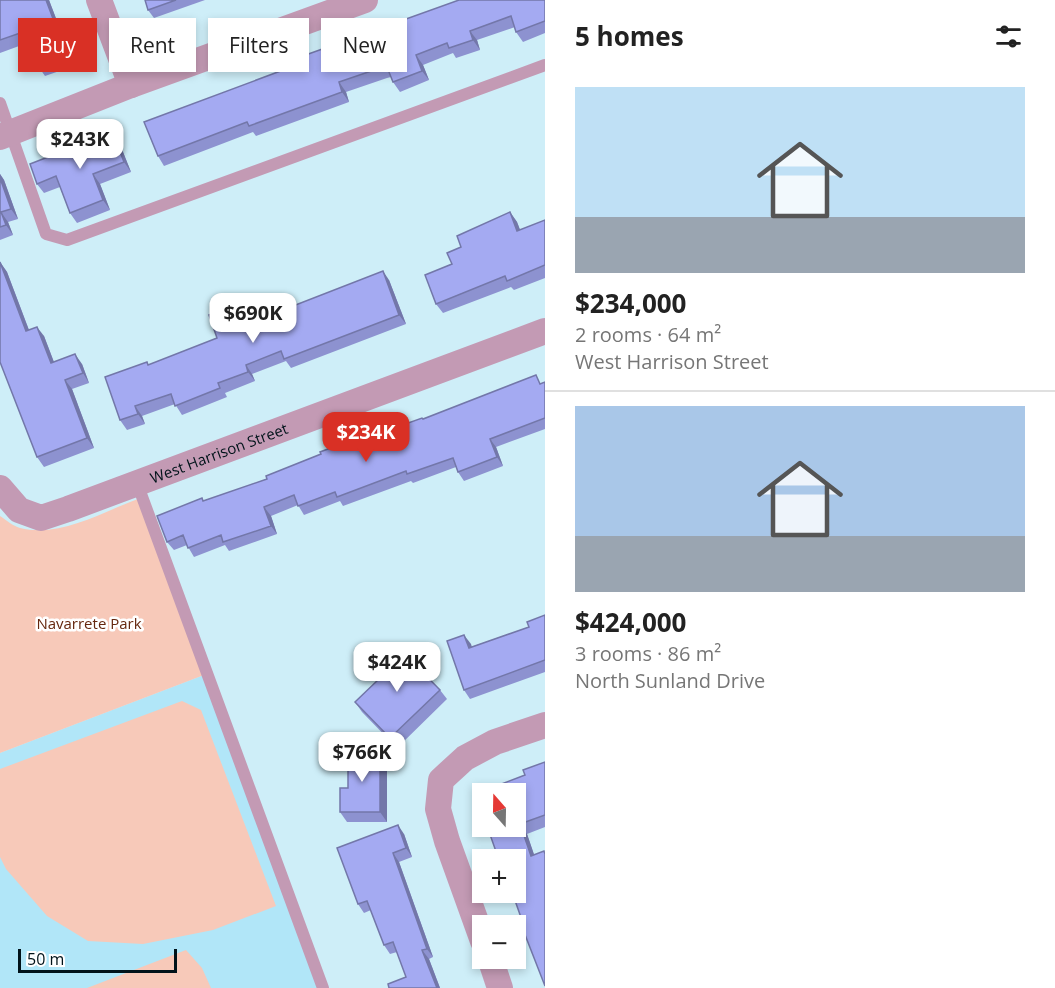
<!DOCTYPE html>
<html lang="en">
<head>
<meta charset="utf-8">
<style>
	:root { --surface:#fff; --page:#f6f6f6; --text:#222; --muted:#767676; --line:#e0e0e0; --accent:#d93025 }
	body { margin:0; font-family:"Open Sans",sans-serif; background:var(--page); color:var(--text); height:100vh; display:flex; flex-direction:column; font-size:22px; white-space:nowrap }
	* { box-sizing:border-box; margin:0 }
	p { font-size:20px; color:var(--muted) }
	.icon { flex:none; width:33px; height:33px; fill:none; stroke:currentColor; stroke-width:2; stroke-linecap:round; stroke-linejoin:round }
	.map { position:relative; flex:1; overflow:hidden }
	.sheet { display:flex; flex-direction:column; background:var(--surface); width:510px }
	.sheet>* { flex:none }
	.hud { position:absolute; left:18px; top:18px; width:436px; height:54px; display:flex; gap:12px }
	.needle { width:39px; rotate:340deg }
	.controls { position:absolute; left:472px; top:783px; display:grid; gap:12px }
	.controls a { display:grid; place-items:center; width:54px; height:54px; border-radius:0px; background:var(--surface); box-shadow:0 3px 9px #0003; font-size:30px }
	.scale { position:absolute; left:18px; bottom:15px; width:159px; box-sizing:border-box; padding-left:6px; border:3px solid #00131a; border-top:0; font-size:16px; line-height:21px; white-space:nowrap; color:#00131a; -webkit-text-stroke:4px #fff; paint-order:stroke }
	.price { position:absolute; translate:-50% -51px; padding:0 14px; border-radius:12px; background:#fff; color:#222; font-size:20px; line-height:39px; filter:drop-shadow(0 2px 3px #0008) }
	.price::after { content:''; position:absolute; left:50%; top:36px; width:18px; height:14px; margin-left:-9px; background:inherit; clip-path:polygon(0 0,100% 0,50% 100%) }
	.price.current { background:var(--accent); color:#fff }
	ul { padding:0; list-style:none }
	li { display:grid; align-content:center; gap:12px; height:318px; padding:0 30px }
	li+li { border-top:2px solid var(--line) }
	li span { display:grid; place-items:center; height:186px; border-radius:0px; color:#555 }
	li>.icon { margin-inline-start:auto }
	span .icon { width:108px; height:108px; fill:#fffc; stroke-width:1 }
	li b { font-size:26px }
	h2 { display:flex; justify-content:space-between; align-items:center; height:72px; padding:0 30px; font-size:26px }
	.pill { padding:0 21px; border-radius:0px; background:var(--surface); box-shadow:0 3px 9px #0003; font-size:21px; line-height:54px }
	.pill.current { background:var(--accent); color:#fff }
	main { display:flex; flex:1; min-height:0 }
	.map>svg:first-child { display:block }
	.built { fill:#b1e6f8 }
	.green { fill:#f7c9b9 }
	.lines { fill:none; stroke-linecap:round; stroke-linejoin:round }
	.service { stroke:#c39ab4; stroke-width:12 }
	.minor { stroke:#c39ab4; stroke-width:26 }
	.wall { fill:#8d92d0 }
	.shaded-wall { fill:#7377a9 }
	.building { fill:#a4aaf2; stroke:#7377a9; stroke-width:1.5 }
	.labels { text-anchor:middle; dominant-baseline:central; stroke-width:5; stroke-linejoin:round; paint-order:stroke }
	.street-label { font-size:15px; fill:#00131a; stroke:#fff }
	.park-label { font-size:15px; fill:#65270e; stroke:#fff }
</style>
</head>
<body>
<main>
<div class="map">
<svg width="545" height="988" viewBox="0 0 545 988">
	<rect width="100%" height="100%" fill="#ceeef8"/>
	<path class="built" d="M204,675L324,988H0V753Z"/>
	<g class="green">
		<path d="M138,499L204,675L0,753V516C6,520 13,526 20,528C60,538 102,512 138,499Z"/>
		<path d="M182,701L201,710L276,906L213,930L143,944L88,941L47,916L6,869L0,857V769Z"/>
		<path d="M186,950L202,968L211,988H87Z"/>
	</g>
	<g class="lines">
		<g class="service">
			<path d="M0,103L46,234L67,240L545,65"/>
			<path d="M137,483L323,988"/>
		</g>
		<g class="minor">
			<path d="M99,0L131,85"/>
			<path d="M0,137L131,85L365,0"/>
			<path id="s1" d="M0,488L19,510L41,518L68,509L545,331"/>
			<path d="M483,941L447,841L438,809L441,780L465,758L495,742L545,725"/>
			<path d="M490,958L500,988"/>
		</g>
	</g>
	<g class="wall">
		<path d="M0,0H49L74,66L45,76L38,66L30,42L0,53Z"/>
		<path d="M145,0H205L154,18L148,10Z"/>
		<path d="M545,0V33L523,42L516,32L515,27L477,40L480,50L456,58L453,53L423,65L429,80L400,92L393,82L391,77L387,78L346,92L349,102L256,136L253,132L164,166L158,156L144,122Z"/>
		<path d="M112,132L119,142L131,172L100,184L110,210L77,223L70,213L60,187L44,193L37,184Z"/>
		<path d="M0,174L4,180L18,219L8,222L13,235L0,240Z"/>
		<path d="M510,212L517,222L520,230L545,220V278L514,290L511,287L443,313L436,304L461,247Z"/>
		<path d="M0,262L7,272L29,330L44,336L54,362L82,364L89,383L72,389L94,448L44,467L37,457Z"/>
		<path d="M389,280L406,324L291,368L286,361L252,374L255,381L225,393L227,397L182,415L175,404L142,416L145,424L127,430L120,420L149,365L217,338L224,309L230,318L253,310L259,319Z"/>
		<path d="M545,382V429L496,447L503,466L464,481L458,472L456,467L413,483L411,481L343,506L340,501L304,515L298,505L271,516L277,534L229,551L225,545L194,557L187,545L174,550L167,542L202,498L204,501L267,479L367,438L423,419Z"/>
		<path d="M545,615V672L470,699L464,690L471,644V647L529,627Z"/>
		<path d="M374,672L440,690L447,699L397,748L362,712L355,702L379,679Z"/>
		<path d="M380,751L387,761V822H347L340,812L348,788Z"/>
		<path d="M545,762V827L527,834L534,855L524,926L516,860L525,775Z"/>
		<path d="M404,834L412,857L399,862L433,957L429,959L440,988H389L406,977L397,952L390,954L384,945L371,910L364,913L358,904Z"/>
	</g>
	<g class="shaded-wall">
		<path d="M46,0H49L74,66L67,56Z"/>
		<path d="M470,31L477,40L480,50L473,40Z"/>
		<path d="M416,55L423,65L429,80L422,71Z"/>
		<path d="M339,82L346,92L349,102L342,92Z"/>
		<path d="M112,132L119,142L131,172L124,162Z"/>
		<path d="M0,174L4,180L18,219L11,209L0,178Z"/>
		<path d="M93,174L100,184L110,210L103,200Z"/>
		<path d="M1,212L8,222L13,235L6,225Z"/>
		<path d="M510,212L517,222L524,240L517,231Z"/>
		<path d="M0,262L7,272L33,341L26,331Z"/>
		<path d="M383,271L389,280L406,324L399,315Z"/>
		<path d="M37,327L44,336L58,373L51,363Z"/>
		<path d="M75,354L82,364L89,383L83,373Z"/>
		<path d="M246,365L252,374L255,381L248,372Z"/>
		<path d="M65,380L72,389L94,448L87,438Z"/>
		<path d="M135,406L142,416L145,424L138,414Z"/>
		<path d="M490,439L496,447L503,466L497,457Z"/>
		<path d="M264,507L271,516L277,534L271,526Z"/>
		<path d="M464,635L471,644L475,657L469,648Z"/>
		<path d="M380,751L387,761V822L380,812Z"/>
		<path d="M520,824L527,834L538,866L531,856Z"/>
		<path d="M398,825L404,834L412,857L406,848Z"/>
		<path d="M393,853L399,862L433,957L427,949Z"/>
		<path d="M422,950L429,959L440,988H437Z"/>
	</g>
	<g class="building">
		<path d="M0,0H46L67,56L38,66L26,31L0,40Z"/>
		<path d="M145,0H176L148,10Z"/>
		<path d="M459,0H545V21L516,32L511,16L470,31L473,40L449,48L447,43L416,55L422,71L393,82L387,67L380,68L339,82L342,92L249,126L247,122L158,156L144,122L302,63L300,57Z"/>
		<path d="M112,132L124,162L93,174L103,200L70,213L56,176L37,184L30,164Z"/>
		<path d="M0,178L11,209L1,212L6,225L0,227Z"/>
		<path d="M510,212L517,231L545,220V265L507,281L505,276L436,304L425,275L452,264L447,253L461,247L457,236Z"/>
		<path d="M0,262L26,331L37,327L51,363L75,354L83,373L65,380L87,438L37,457L0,362Z"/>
		<path d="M383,271L399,315L284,359L281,351L246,365L248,372L218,383L220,388L175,406L171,394L135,406L138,414L120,420L105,377L147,362L148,365L217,338L209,315L224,309L228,319L253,310L257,320Z"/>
		<path d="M536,375L540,384L545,382V418L490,439L497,457L458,472L453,458L407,474L406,471L337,497L335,492L298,506L294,495L264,507L271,526L223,542L221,535L188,548L183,535L167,542L157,516L202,498L203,501L267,479L266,476L321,454L320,452L365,435L366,438L422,418L423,419Z"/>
		<path d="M545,615V660L464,690L447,641L464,635L469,648L529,627L527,622Z"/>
		<path d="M399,648L440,690L390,738L355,702L380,678L374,672Z"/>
		<path d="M348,751H380V812H340V788H348Z"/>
		<path d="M545,762V815L520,824L531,856L544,851L545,854V986L522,927L524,926L512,892H516V860H499L487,826H516V794H483V815L475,794L525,775L523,770Z"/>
		<path d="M398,825L406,848L393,853L427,949L422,950L437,988H389L388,984L406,977L393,942L384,945L367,901L358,904L337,848Z"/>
	</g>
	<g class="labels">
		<g class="street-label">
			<text stroke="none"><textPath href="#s1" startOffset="242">West Harrison Street</textPath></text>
		</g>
		<g class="park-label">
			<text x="89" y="623">Navarrete Park</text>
		</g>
	</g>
</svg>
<div class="controls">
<a><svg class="needle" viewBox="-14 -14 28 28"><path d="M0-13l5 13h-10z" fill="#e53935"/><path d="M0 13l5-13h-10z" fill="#767676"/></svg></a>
<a>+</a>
<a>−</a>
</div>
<div class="scale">50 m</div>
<b class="price" style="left:80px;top:170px">$243K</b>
<b class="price" style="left:253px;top:344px">$690K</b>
<b class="price current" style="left:366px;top:463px">$234K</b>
<b class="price" style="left:397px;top:693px">$424K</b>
<b class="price" style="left:362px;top:783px">$766K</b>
<div class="hud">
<a class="pill current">Buy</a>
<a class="pill">Rent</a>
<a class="pill">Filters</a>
<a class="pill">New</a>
</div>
</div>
<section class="sheet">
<h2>5 homes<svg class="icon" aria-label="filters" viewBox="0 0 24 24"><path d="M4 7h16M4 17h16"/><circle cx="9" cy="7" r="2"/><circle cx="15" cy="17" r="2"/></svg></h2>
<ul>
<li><span style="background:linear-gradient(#bfe0f5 70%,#9aa5b1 0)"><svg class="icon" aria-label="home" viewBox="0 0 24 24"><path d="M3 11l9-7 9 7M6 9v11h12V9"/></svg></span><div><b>$234,000</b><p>2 rooms · 64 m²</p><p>West Harrison Street</p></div></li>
<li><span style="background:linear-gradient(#a9c7e8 70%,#9aa5b1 0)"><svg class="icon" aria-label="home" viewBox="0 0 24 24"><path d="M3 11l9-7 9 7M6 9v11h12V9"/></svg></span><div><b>$424,000</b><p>3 rooms · 86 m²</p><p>North Sunland Drive</p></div></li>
</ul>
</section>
</main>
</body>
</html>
